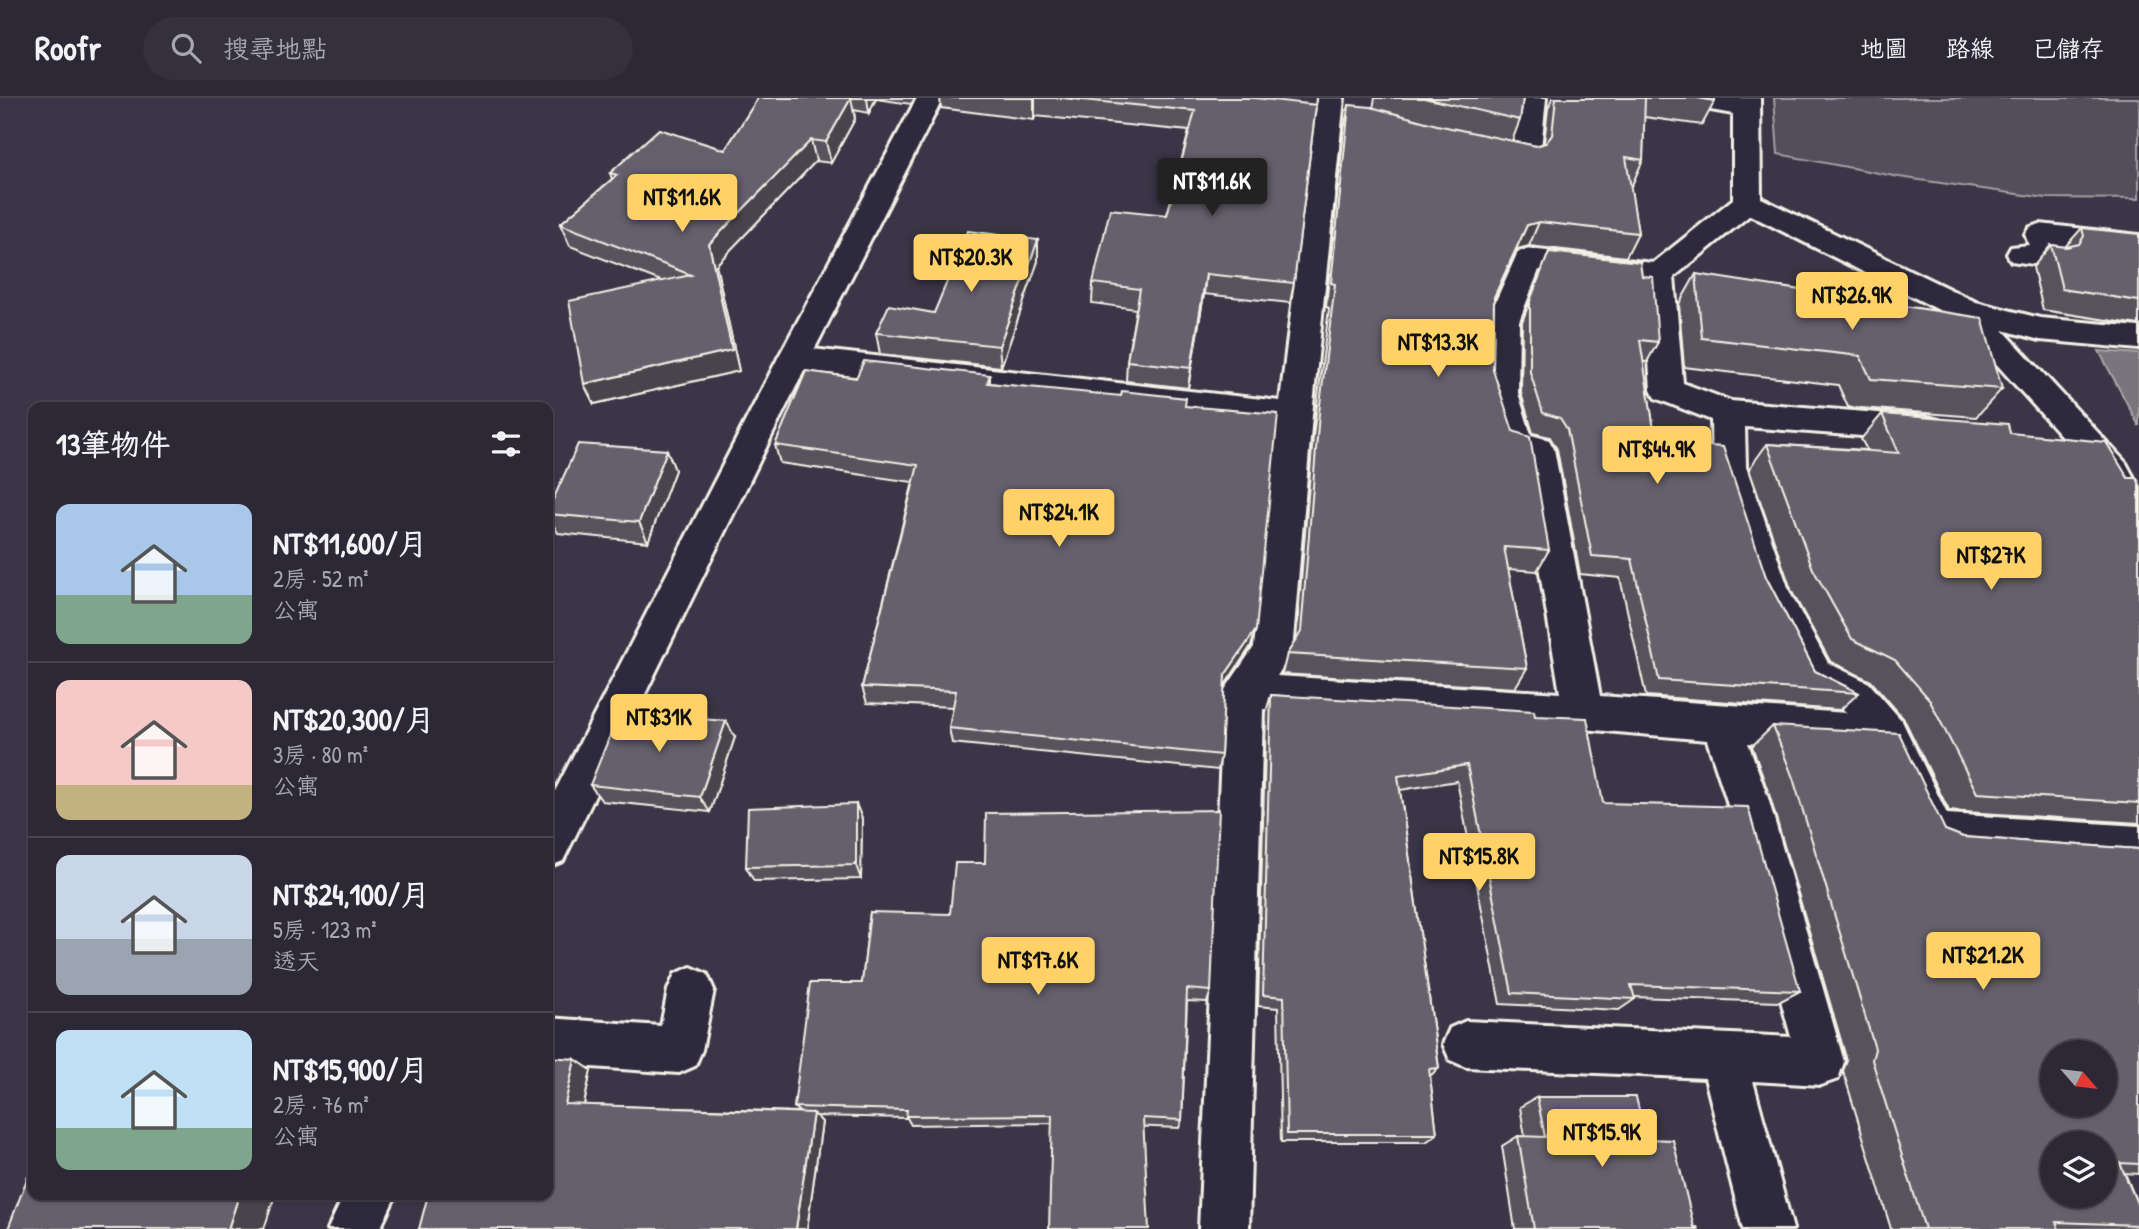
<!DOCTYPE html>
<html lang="zh-TW">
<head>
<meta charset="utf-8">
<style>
	:root { --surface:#2c2835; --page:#34303d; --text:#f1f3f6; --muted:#a6a6ad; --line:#484450; --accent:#ffd166 }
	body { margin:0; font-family:"Patrick Hand","LXGW WenKai TC",sans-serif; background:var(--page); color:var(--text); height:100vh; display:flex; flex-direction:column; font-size:26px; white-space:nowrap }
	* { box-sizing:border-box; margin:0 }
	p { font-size:23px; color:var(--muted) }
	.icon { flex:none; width:38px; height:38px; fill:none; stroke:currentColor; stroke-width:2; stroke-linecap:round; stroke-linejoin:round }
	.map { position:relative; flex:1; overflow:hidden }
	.sheet { position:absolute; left:28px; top:304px; width:525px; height:798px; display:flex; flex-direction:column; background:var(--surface); border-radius:14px; box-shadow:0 2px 5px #0004,0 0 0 2px var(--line) }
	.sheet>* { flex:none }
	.needle { width:46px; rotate:118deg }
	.controls { position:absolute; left:2040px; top:942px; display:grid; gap:14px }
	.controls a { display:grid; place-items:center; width:77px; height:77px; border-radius:50%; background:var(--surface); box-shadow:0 2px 5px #0004,0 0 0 2px var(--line); font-size:35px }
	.price { position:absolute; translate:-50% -60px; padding:0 16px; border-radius:7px; background:var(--accent); color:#111; font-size:23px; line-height:46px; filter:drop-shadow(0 2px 4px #0008) }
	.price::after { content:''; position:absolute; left:50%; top:42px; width:21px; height:16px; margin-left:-10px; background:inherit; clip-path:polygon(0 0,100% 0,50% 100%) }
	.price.on { background:#222; color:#fff }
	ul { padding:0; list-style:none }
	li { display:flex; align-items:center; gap:21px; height:175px; padding:0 28px }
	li+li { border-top:2px solid var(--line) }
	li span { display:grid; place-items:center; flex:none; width:196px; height:140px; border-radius:14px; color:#555 }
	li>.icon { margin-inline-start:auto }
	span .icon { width:84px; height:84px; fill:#fffc; stroke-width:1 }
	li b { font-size:30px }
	h2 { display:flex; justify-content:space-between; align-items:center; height:84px; padding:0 28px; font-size:30px }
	header { display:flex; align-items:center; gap:42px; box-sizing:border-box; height:98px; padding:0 35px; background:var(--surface); border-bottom:2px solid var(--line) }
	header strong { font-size:33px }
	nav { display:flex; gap:38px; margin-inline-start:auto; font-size:24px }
	.search { width:490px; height:63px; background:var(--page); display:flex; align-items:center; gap:18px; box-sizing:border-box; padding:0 24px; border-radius:38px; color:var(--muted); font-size:26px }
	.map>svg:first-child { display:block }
	.green { fill:#534e5c; stroke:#a4a0a2; stroke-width:2 }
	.water { fill:#78747b; stroke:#aaa6a7; stroke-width:2 }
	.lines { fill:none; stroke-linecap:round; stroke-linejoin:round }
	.minor-casing { stroke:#f4f1e8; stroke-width:6 }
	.major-casing { stroke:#f4f1e8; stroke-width:6 }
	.minor { fill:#2f2a3d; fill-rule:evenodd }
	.major { fill:#2f2a3d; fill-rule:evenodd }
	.wall { fill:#57535d; stroke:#f4f1e8; stroke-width:2 }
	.shaded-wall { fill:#47444c; stroke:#f4f1e8; stroke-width:2 }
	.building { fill:#65616c; stroke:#f4f1e8; stroke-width:2; fill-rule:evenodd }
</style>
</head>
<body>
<header>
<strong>Roofr</strong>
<div class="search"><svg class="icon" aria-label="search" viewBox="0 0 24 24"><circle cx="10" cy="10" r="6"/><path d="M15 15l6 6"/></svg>搜尋地點</div>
<nav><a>地圖</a><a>路線</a><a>已儲存</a></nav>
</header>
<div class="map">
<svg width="2139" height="1131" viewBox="0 0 2139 1131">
	<rect width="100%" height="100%" fill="#3b3647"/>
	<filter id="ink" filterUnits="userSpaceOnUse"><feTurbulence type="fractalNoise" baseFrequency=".0143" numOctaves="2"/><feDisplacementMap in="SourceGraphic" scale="14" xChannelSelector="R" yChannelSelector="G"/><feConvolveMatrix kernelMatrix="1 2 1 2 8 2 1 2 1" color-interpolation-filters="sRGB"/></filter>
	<g filter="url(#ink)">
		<path class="green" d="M1774,0H2139V101L2046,100L1899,79L1778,56Z"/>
		<path class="water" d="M2099,253L2139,256V328Z"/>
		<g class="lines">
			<defs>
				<g id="minor">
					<path d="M1318,0H1344L1312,317L1292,554L1277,578L1560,595L1521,360L1505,355L1486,295L1487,223L1518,154L1529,151L1653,165L1733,101V16L1677,6L1673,0H1760L1761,100L1976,204L2040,220L2139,229V251L2040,242L2003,232L2126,365L2139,389V438L2126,434L2101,382L1955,220L1750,117L1674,179L1683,285L1731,303L1927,319L1939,322L1944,331L1939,340L1927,343L1745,329L1746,369L1790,495L1828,565L1869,585L1902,623L1947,716L2139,728V768L1935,754L1920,749L1876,652L1748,645L1768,700L1844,964L1838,981L1821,987L1753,983L1793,1131H1743L1705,980L1466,969L1450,962L1443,946L1450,930L1466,923L1791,939L1726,700L1707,642L1583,631L1263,611L1249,1131H1199L1224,593L1254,549L1277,327L794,271L783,268L778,260L783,252L794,249L1280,303ZM1539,172L1644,184L1651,292L1655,300L1711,322L1712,369L1753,496L1800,589L1841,609L1847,615L1600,598L1554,351L1549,342L1531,337L1518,295L1519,223Z"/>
					<path d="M1520,0H1546L1540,61L1536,67L1526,70L1479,59L1475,53L1479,47L1489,44L1513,50Z"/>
					<path d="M2040,126L2139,137V157L2059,148L2063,158L2059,165L2048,168L2011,163L2007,156L2011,149L2029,147L2025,136L2030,129Z"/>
					<path d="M691,869L707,876L714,892L702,952L695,968L679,975L548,966V920L661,928L668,892L675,876Z"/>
				</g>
				<g id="major">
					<path d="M917,0H943L810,260L563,763L548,769V707L778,260Z"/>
					<path d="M344,1097H396L380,1131H328Z"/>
				</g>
			</defs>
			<use href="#minor" class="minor-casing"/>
			<use href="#major" class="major-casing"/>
			<use href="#minor" class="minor"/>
			<use href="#major" class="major"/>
		</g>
		<g class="wall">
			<path d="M758,0H915L911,6L876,1L869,15L854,12L855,21L831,65L816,63L716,167L739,273L594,306L584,286L661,183L570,148L560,126L612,81L610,75L725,52Z"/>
			<path d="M940,0H1255L1294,185L1290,205L1204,196L1188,290L1126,283L1127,263L1136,211L1092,205L1093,185L1167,117L1189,33L1035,18L1034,22L941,10Z"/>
			<path d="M1375,0H1523L1520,22L1512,43L1536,48L1544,45L1548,11L1552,0H1715V3L1702,27L1644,19L1643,62L1632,87H1630L1638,135L1626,159L1529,148L1517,151L1494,203L1493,272L1549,452L1537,473L1508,471L1527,570L1515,590L1282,576L1287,556L1296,542L1313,339L1329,210L1326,209L1344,31L1349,7L1373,10Z"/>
			<path d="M2082,130L2139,136V227L2043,212L2033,169L2051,147L2065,149Z"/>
			<path d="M1038,142V163L1001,269L880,256L876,235L934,215Z"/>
			<path d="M1549,154L1642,178L1658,244L1647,264H1643L1655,338L1709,348L1766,479L1815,573L1859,595L1840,612L1646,598L1620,480L1580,476L1557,351L1550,339L1533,335L1521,295L1522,224Z"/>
			<path d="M1696,176L2002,291L1976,319L1848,309L1838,287L1684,269L1679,206Z"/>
			<path d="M990,277V285L1185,308L1251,548L1224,589L1221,657L1218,672L952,645L949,630L953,609L867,605L862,589L913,384L780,365L775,347L856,280Z"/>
			<path d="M1882,316L2010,335L2139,385V725L1949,713L1904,621L1871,583L1830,563L1792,494L1749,371L1767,346L1867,352L1861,341Z"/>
			<path d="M667,352L675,372L648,444L558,435L548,418V413Z"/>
			<path d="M1271,597L1535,618L1603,705L1800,893L1779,904L1635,899V901L1619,912L1500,906L1457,683L1400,692L1439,970L1430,978L1437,1036L1426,1044H1281L1278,910L1258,908L1266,614Z"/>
			<path d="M1773,628L1945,732L1963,739L2139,751V1076L2125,1075L2139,1110V1129L2125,1131H1891L1843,973L1847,963L1770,699L1752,648Z"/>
			<path d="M735,639L710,714L602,703L590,687Z"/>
			<path d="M856,706L862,721L861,781L754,783L746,769Z"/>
			<path d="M870,814L1211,893L1207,904L1187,903L1182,1022L1179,1030L1052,1025L911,1027L907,1020L816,1018L822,1024L807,1131H419L591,972L584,1007L799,1014L794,1009L862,885Z"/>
			<path d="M1537,999L1646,1041L1694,1129L1698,1131H1515L1502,1048L1518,1038L1525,1039L1520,1009Z"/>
		</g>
		<g class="shaded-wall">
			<path d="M851,0L855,21L831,65L826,44Z"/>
			<path d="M867,0H876L869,15Z"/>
			<path d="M1034,0H1035V18L1034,22Z"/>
			<path d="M811,42L816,63L716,167L739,273L594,306L584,286L732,252L709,146Z"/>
			<path d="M1539,124L1529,148L1517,151L1484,223L1494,199L1527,127Z"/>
			<path d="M1038,142V163L1001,269L999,248Z"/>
			<path d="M1206,176L1204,196L1188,290L1191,270Z"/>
			<path d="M667,352L675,372L648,444L639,424Z"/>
			<path d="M1256,532L1251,548L1221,593L1225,577Z"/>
			<path d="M726,623L735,639L710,714L700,699Z"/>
			<path d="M856,706L862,721L861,781L856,767Z"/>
			<path d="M575,961L591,972L582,1016L565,1006Z"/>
			<path d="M813,1015L822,1024L807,1131H796Z"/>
			<path d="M239,1097H275L264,1131H228Z"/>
		</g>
		<g class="building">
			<path d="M758,0H851L826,44L811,42L709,146L732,252L584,286L569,203L691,177L560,126L617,77L610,75L659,31L725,52Z"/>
			<path d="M1062,0H1255L1316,7L1294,185L1206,176L1191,270L1127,263L1140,191L1093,185L1110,111L1167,117L1195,13Z"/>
			<path d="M1424,0H1523L1520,22Z"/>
			<path d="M1556,0H1645L1643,62L1626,59L1638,135L1539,124L1527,127L1494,199L1493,272L1513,333L1530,339L1549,452L1504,449L1527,570L1287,556L1301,534L1319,315L1335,186L1331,185L1349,7L1371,9L1437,27L1536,48L1546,45L1552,37Z"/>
			<path d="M1697,0H1715V3Z"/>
			<path d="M2082,130L2139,136V203L2062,191L2051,147L2066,149L2079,146L2084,138Z"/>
			<path d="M968,133L1038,142L999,248L876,235L889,207L934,215Z"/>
			<path d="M1549,154L1640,164L1642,178L1653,179L1658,244L1640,242L1655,338L1707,341L1709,348L1723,349L1766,479L1815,573L1859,595L1659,582L1632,461L1592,458L1567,331L1560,320L1543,315L1530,274V203Z"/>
			<path d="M1696,176L1982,220L2002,291L1871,281L1860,258L1702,240Z"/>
			<path d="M864,263L990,277L987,285L1121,298L1122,293L1186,300L1185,308L1278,316L1256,532L1225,577L1221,657L949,630L956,593L862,589L918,367L775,347L806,273L856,280Z"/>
			<path d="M1882,316L2008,326L2010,335L2106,344L2128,380H2137L2139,385V705L1977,695L1929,601L1895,562L1852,541L1813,471L1767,346L1899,355Z"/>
			<path d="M578,346L667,352L639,424L548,416V413Z"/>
			<path d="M1271,597L1534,613L1535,618L1587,620L1603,705L1748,709L1800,893L1631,887L1635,901L1512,895L1467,667L1398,678L1439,970L1429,971L1437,1036H1287L1284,899L1263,897Z"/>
			<path d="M619,615L726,623L700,699L590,687Z"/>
			<path d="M1773,628L1899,635L1945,732L1963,739L2139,751V1066L2120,1065L2139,1110V1127L2056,1124L2059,1131H1925L1872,962L1875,951L1793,680ZM2053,954H2105V1006H2053ZM2053,1045H2105V1097H2053Z"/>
			<path d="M856,706V767L746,769L748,710Z"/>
			<path d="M1219,712L1211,893L1187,891L1182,1022L1143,1020L1149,1131H1049L1052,1017L906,1018L907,1012L794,1009L810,885H862L870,814L950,816L955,765H985L986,715Z"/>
			<path d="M548,959L575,961L565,1006L813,1015L796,1131H419L428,1097H548Z"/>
			<path d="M1537,999H1636L1646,1041L1673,1042L1694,1129H1697L1698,1131H1534L1518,1038L1545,1039Z"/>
			<path d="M33,1065V1097H239L228,1131H8Z"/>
		</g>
	</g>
</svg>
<div class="controls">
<a><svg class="needle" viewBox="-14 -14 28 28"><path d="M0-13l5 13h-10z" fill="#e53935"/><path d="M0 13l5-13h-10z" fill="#a6a6ad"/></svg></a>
<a><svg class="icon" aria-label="layers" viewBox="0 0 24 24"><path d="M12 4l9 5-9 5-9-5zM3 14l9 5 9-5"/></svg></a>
</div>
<b class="price on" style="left:1212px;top:120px">NT$11.6K</b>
<b class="price" style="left:682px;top:136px">NT$11.6K</b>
<b class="price" style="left:971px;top:196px">NT$20.3K</b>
<b class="price" style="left:1852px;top:234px">NT$26.9K</b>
<b class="price" style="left:1438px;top:281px">NT$13.3K</b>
<b class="price" style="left:1657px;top:388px">NT$44.9K</b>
<b class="price" style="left:1059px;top:451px">NT$24.1K</b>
<b class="price" style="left:1991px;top:494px">NT$27K</b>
<b class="price" style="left:659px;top:656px">NT$31K</b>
<b class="price" style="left:1479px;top:795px">NT$15.8K</b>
<b class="price" style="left:1983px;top:894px">NT$21.2K</b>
<b class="price" style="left:1038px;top:899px">NT$17.6K</b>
<b class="price" style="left:1602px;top:1071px">NT$15.9K</b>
<section class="sheet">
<h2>13筆物件<svg class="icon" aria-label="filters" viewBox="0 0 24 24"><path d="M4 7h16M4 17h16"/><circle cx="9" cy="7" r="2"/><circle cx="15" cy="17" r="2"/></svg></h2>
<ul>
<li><span style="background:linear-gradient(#a9c7e8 65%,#7fa58c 0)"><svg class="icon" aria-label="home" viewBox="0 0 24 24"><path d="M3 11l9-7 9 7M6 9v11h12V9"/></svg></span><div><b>NT$11,600/月</b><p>2房 · 52 m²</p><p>公寓</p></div></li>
<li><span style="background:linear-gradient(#f6c9c9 75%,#c2b280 0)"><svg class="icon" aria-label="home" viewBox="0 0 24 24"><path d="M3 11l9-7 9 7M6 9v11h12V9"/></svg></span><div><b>NT$20,300/月</b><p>3房 · 80 m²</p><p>公寓</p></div></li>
<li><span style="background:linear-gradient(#c9d6e8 60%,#9aa5b1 0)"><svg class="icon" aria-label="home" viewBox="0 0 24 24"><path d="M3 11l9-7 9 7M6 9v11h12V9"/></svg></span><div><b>NT$24,100/月</b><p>5房 · 123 m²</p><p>透天</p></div></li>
<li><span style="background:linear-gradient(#bfe0f5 70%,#7fa58c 0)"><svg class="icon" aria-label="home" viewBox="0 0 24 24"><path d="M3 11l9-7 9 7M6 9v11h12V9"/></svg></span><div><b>NT$15,900/月</b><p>2房 · 76 m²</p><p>公寓</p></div></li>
</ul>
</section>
</div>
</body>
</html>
